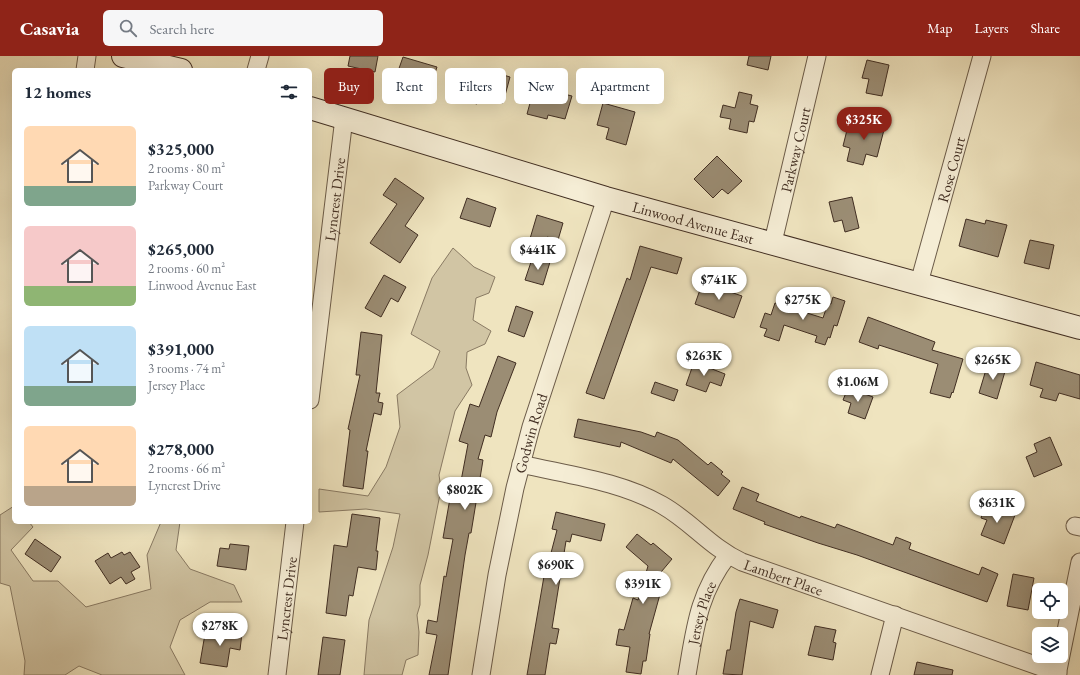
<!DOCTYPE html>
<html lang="en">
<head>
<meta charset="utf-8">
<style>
	:root { --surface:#fff; --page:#f6f6f7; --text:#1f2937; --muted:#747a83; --accent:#8f2418 }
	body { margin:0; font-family:"EB Garamond",serif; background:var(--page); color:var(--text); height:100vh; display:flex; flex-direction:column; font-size:15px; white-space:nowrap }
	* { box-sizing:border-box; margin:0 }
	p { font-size:13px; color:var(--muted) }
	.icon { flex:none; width:22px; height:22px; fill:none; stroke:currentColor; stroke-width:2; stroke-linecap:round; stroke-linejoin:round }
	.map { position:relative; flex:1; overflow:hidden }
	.drawer { position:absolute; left:12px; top:12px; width:300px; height:456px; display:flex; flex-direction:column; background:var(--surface); border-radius:6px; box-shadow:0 4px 16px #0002 }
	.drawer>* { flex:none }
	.guide { position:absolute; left:324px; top:12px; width:380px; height:36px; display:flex; gap:8px }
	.tools { position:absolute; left:1032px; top:527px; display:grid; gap:8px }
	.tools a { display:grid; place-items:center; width:36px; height:36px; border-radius:6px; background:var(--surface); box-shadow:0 4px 16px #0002; font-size:20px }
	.price { position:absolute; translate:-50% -34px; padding:0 9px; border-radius:14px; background:#fff; color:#222; font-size:13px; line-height:26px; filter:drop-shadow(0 1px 2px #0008) }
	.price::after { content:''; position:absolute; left:50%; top:24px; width:12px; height:9px; margin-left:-6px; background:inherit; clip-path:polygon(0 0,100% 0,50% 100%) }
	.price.active { background:var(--accent); color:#fff }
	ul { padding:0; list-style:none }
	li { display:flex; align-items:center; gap:12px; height:100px; padding:0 12px }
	li span { display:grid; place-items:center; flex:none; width:112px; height:80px; border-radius:6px; color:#555 }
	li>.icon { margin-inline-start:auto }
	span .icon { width:48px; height:48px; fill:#fffc; stroke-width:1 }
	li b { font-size:17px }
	h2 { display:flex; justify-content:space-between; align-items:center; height:48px; padding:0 12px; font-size:17px }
	.pill { padding:0 14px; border-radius:6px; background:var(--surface); box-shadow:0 4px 16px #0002; font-size:14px; line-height:36px }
	.pill.active { background:var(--accent); color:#fff }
	header { display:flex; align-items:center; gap:24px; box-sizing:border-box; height:56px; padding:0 20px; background:var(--accent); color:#fff }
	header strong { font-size:19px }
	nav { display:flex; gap:22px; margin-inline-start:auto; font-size:14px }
	.search { width:280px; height:36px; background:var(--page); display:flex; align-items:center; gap:10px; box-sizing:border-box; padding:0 14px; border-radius:6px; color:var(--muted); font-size:15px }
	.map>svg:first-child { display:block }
	.green { fill:#d1c5a4; stroke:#897a63 }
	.building { fill:#9b8d74; stroke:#412e22 }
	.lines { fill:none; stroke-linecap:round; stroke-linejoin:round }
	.street-casing { stroke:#6c5c49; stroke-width:19 }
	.secondary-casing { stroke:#412e22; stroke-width:24 }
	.street { stroke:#f5edd5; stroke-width:17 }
	.secondary { stroke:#f5edd5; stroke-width:22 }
	.labels { text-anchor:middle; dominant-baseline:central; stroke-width:3.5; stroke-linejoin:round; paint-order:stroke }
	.street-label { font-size:15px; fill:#412e22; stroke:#f5edd5 }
</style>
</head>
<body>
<header>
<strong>Casavia</strong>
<div class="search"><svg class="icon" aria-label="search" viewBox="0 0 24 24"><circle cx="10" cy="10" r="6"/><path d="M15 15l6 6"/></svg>Search here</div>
<nav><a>Map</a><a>Layers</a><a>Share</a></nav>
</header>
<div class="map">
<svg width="1080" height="619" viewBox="0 0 1080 619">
	<rect width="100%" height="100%" fill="#efe4bf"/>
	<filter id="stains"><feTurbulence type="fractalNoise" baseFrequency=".005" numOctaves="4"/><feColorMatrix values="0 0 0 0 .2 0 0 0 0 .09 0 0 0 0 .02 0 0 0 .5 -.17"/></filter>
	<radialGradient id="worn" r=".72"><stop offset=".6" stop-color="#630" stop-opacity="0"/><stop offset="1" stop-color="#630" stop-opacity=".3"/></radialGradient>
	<g class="green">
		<path d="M453,192L474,211L495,221L489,237L476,242L473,264L491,275L485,288L467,296L466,312L472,329L455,355L439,419L441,433L428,499L420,529V549L417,559L419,576L418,599L406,604L402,619H364L369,564L393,491L400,458L366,453L319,456V433L368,440L386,411L400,371L397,339L433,312L440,295L411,278L432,222Z"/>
		<path d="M14,450V466H29L33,471L11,494L33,525H58L86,551L151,533L147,499L161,466H180L176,494L190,513L234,529L242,546H210L180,564L170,591L185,619H102L79,610L65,619H24L25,605L10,530L0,527V459Z"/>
	</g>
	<g class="building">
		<path d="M350,0H378L375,16L348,10Z"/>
		<path d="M749,0H771L768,14L747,9Z"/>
		<path d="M403,1L437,11L430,32L418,28L416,33L406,29L407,25L396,21Z"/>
		<path d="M867,4L889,9L882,40L866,37L869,23L862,22Z"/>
		<path d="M470,15L496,22L497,17L510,21L503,47L479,41L477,48L462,44Z"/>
		<path d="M535,29L552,34L553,29L565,32L564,38L572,40L565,63L548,59L547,63L527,58Z"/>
		<path d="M739,36L752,39L750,48L758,50L754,66L749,65L747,77L729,73L731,63L720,61L723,49L735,52Z"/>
		<path d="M603,47L635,56L626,89L606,83L609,72L597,69Z"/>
		<path d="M870,62L886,66L877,101L866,98L863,109L847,105L850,92L843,90L848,70L867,75Z"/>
		<path d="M717,100L742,125L728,138L722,133L713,142L694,123Z"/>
		<path d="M395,122L424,142L405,170L418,179L400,207L370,187L397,148L383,139Z"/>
		<path d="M852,141L859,172L845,176L842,164L834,166L829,146Z"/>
		<path d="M467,142L496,152L490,171L460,162Z"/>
		<path d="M537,159L563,167L558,184L547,181L544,191L529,186Z"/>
		<path d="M966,163L985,168L986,164L1007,169L998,201L959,190Z"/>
		<path d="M1030,184L1054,189L1049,213L1024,207Z"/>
		<path d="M640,190L682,202L677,218L651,211L604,343L586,337L627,222L630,224Z"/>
		<path d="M533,200L550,206L543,229L525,224Z"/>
		<path d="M384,219L406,231L398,246L391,242L381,261L365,252Z"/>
		<path d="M702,228L715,233L716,231L742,240L734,262L695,248Z"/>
		<path d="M833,241L845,245L837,270L834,269L830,282L828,281L825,289L815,286L817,280L784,269L779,285L764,280L767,273L760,271L765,257L771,259L775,247L823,262L828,247L831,248Z"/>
		<path d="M516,250L533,256L524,281L508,275Z"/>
		<path d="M868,261L935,286L932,294L963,303L953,337L952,336L950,342L930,337L938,308L879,289L878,293L859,286Z"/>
		<path d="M361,276L382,279L376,337H380L378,346L383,347L381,359L374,357L366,395H368L363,433L343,430L350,374L348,373L360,319H356Z"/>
		<path d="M498,300L516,307L497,356L491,381L485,379L478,403L483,404L471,477H469L465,499L448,619H429L437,579L426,577L428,564L437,566L444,520L446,521L453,483L443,482L449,448L453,423L461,425L468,388L459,385L470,348L479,351Z"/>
		<path d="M694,306L725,318L721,330L710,326L706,336L686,329Z"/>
		<path d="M1036,306L1080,319V343L1059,337L1056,345L1040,341L1043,333L1030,329Z"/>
		<path d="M988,307L1006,312L997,343L979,337Z"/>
		<path d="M655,326L678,334L674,345L651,337Z"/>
		<path d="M848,332L873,341L865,363L848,357L851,347L843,344Z"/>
		<path d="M578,363L641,376L655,381L657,376L678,384L708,409L711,406L723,416L721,418L730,425L718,440L673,403L671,407L621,386L620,391L574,381Z"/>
		<path d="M1050,381L1062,409L1034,421L1026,401L1037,396L1034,388Z"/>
		<path d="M742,431L759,438L756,445L800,462L801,460L835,472L837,468L893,489L896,481L911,487L909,493L979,519L982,511L998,518L987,546L857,499L818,487L764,468L765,466L733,453Z"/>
		<path d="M985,451L992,454L993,451L1015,459L1004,488L981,479L987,464L981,462Z"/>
		<path d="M556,456L605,468L601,485L572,478L570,486L566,485L552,572L559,573L556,588L550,587L545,619H527L548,497H551L557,474L552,473Z"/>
		<path d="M352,458L380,462L376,495H378L376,514L358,511L353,540L349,539L346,560L326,557L334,489L347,491Z"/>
		<path d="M637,478L651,489L653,487L672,503L651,528L662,531L649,578H650L646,605H643L641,618L626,616L630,591L616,589L619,573L624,574L633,542L638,544L648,510L626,491Z"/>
		<path d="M35,483L61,501L51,516L25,498Z"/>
		<path d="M230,488L249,490L246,514L217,510L220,492L229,493Z"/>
		<path d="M122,496L124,499L130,496L140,511L131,516L135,523L126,528L121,521L110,528L95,505L108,497L111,502Z"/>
		<path d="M1013,518L1034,522L1028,554L1007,550Z"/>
		<path d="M740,543L778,554L773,572L750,565L742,619L723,618L727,594H730L736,556Z"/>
		<path d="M815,570L836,574L833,586L836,587L833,604L808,599Z"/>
		<path d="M212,572L242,577L240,594L230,592L227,611L200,607L205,578L211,579Z"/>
		<path d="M323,581L345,584L340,619H318Z"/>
		<path d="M917,606L953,614L952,619H914Z"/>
	</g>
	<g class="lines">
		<defs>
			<g id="street">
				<path d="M85,14L87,0"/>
				<path d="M256,14L260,0"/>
				<path id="s1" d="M773,186L817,0"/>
				<path id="s2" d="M919,227L982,0"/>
				<path id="s3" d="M310,344L344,62"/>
				<path id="s4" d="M521,408C568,419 620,425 662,449C692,466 710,491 742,506L1058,617"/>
				<path d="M1075,470L1080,471"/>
				<path id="s5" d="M277,619L295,466"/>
				<path id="s6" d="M481,619L497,519L515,432L531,371L606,142"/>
				<path id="s7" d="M687,619C695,573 698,538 728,499"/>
				<path d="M880,619L895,559"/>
				<path d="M1057,619L1080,506"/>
			</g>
			<g id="secondary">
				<path d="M123,0L181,14"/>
				<path id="s8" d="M310,52L606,142L1080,272"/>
			</g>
		</defs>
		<use href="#street" class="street-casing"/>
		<use href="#secondary" class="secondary-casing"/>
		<use href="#street" class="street"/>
		<use href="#secondary" class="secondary"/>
	</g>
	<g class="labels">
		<g class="street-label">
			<text stroke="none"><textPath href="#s1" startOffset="95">Parkway Court</textPath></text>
			<text stroke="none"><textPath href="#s2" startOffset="118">Rose Court</textPath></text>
			<text stroke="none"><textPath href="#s3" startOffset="202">Lyncrest Drive</textPath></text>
			<text stroke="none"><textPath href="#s8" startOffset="400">Linwood Avenue East</textPath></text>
			<text stroke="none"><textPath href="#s6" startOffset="247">Godwin Road</textPath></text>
			<text stroke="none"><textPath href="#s4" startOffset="290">Lambert Place</textPath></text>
			<text stroke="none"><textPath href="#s5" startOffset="77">Lyncrest Drive</textPath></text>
			<text stroke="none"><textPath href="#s7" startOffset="64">Jersey Place</textPath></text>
		</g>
	</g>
	<rect width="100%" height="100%" filter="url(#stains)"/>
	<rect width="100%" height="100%" fill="url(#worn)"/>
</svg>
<div class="tools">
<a><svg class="icon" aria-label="locate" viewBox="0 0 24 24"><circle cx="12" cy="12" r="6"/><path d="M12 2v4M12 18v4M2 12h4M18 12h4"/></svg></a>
<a><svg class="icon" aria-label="layers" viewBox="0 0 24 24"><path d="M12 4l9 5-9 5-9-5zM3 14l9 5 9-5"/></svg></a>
</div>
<b class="price active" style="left:864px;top:85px">$325K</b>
<b class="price" style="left:538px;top:215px">$441K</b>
<b class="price" style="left:719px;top:245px">$741K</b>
<b class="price" style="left:803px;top:265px">$275K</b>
<b class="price" style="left:704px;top:321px">$263K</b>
<b class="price" style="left:993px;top:325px">$265K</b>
<b class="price" style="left:858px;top:347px">$1.06M</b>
<b class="price" style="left:465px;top:455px">$802K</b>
<b class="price" style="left:997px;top:468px">$631K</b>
<b class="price" style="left:556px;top:530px">$690K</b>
<b class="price" style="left:643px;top:549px">$391K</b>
<b class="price" style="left:220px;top:591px">$278K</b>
<div class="guide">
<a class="pill active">Buy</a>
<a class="pill">Rent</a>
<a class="pill">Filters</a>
<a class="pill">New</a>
<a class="pill">Apartment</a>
</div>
<section class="drawer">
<h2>12 homes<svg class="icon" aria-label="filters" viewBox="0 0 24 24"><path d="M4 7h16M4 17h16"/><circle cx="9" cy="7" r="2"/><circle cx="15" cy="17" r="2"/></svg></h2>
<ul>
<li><span style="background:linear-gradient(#ffd9b3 75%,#7fa58c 0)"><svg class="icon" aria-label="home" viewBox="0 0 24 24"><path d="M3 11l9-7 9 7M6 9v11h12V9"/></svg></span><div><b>$325,000</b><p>2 rooms · 80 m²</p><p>Parkway Court</p></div></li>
<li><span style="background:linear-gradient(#f6c9c9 75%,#8fb573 0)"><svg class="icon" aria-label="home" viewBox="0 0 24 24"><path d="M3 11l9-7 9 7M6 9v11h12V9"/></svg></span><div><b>$265,000</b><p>2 rooms · 60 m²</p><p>Linwood Avenue East</p></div></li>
<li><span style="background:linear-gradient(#bfe0f5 75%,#7fa58c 0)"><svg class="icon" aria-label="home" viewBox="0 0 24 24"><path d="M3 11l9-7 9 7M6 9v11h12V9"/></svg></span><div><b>$391,000</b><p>3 rooms · 74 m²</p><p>Jersey Place</p></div></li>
<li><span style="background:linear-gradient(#ffd9b3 75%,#b9a48a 0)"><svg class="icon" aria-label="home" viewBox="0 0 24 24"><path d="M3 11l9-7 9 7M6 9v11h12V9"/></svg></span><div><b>$278,000</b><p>2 rooms · 66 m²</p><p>Lyncrest Drive</p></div></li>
</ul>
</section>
</div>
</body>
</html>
